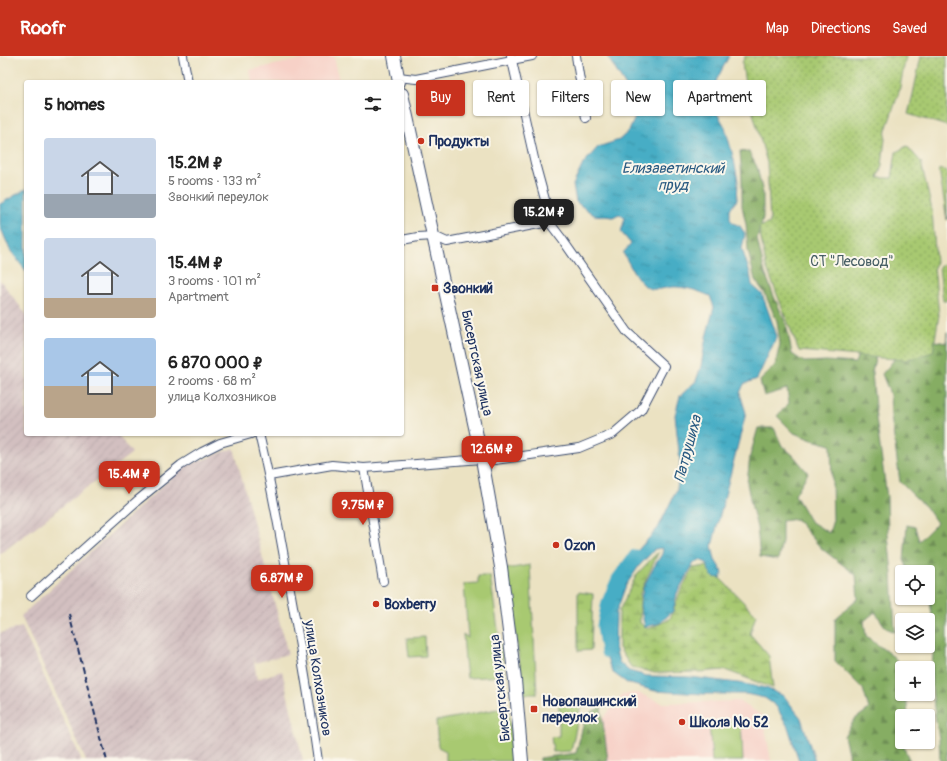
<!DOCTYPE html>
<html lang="en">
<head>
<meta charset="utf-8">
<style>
	:root { --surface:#fff; --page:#f2f2f2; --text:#222; --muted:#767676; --accent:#c8321e }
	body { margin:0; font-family:Pangolin,sans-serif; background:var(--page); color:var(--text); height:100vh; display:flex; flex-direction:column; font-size:15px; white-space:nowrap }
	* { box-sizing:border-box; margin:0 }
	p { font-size:13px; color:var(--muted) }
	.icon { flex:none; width:22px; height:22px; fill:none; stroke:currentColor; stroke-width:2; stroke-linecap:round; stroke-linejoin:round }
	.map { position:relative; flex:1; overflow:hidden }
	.side { position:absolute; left:24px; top:24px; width:380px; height:356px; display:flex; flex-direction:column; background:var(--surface); border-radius:4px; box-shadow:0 1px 3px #0004 }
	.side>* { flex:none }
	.guide { position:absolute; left:416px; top:24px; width:380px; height:36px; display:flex; gap:8px }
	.controls { position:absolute; left:895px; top:509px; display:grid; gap:8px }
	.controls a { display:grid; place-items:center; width:40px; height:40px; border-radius:4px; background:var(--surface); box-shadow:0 1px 3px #0004; font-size:20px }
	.price { position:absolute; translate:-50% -34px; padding:0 9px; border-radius:8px; background:var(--accent); color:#fff; font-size:13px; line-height:26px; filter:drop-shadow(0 1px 2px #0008) }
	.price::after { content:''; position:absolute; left:50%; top:24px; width:12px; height:9px; margin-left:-6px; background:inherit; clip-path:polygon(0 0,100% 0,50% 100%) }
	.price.selected { background:#222; color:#fff }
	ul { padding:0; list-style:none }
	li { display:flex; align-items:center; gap:12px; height:100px; padding:0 20px }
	li span { display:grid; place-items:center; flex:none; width:112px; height:80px; border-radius:4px; color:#555 }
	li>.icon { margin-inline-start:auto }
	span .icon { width:48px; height:48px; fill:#fffc; stroke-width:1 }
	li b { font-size:17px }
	h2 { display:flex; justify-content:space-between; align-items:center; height:48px; padding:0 20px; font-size:17px }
	.tag { padding:0 14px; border-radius:4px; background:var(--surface); box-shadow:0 1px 3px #0004; font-size:14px; line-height:36px }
	.tag.selected { background:var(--accent); color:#fff }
	header { display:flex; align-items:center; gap:24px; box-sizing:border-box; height:56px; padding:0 20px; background:var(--accent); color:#fff }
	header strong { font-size:19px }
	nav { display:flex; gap:22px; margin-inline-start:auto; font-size:14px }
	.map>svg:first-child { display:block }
	.built { fill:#f7d1c7 }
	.industrial { fill:url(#industrial-furrows) }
	.grass { fill:#a8c971; stroke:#627c68 }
	.forest { fill:url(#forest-firs); stroke:#506e60 }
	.wetland { fill:url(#wetland-marsh); stroke:#627c68 }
	.park { fill:url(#park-tufts); stroke:#627c68 }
	.garden { fill:url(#garden-dots); stroke:#627c68 }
	.water { fill:url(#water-ripples); stroke:#306e92 }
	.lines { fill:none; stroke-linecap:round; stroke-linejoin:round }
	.river { stroke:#46adc5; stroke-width:13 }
	.street-casing { stroke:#3a4a6d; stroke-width:10 }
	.secondary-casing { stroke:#3a4a6d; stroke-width:14 }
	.street { stroke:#fff; stroke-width:8 }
	.secondary { stroke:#fff; stroke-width:12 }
	.rail { stroke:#1b2f5e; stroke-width:2; stroke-dasharray:6 3; stroke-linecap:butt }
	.poi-dot { fill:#c8321e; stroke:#fbf7ec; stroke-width:1.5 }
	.labels { text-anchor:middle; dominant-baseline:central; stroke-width:4; stroke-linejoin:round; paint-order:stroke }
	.poi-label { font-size:14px; font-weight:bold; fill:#1b2f5e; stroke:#fbf7ec; text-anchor:start }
	.park-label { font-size:14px; fill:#455d64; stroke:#fbf7ec }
	.street-label { font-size:14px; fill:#1b2f5e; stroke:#fbf7ec }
	.water-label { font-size:15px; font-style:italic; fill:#2a5b82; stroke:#fbf7ec }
</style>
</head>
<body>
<header>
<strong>Roofr</strong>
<nav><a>Map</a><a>Directions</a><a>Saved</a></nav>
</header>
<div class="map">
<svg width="947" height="705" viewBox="0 0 947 705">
	<defs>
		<pattern id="industrial-furrows" width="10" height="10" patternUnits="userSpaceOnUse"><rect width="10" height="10" fill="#d2bfc0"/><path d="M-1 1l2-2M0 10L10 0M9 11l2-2" fill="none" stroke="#b4a4a7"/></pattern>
		<pattern id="forest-firs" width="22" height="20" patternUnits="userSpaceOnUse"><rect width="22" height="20" fill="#86ad63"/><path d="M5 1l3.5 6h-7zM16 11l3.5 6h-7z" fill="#6d8d55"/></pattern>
		<pattern id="wetland-marsh" width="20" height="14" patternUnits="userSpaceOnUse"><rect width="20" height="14" fill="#a8c971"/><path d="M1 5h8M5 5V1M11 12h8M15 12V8" fill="none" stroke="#88a460"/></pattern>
		<pattern id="park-tufts" width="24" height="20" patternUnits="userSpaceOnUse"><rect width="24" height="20" fill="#a8c971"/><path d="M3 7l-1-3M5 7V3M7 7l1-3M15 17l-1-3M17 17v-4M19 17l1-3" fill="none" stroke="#88a460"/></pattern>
		<pattern id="garden-dots" width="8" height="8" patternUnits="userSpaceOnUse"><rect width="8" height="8" fill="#a8c971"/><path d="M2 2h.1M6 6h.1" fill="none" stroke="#88a460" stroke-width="1.8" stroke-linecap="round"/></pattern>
		<pattern id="water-ripples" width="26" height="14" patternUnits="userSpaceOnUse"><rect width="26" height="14" fill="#46adc5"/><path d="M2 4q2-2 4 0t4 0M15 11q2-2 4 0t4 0" fill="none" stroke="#3a8da3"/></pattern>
	</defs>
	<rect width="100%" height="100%" fill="#fbf7ec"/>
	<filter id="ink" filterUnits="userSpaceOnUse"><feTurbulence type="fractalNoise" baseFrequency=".025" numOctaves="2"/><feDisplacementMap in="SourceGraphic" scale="8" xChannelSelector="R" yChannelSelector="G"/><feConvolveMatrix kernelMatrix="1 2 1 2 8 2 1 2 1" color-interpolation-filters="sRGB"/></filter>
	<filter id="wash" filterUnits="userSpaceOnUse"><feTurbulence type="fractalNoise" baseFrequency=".012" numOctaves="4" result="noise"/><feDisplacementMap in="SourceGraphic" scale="16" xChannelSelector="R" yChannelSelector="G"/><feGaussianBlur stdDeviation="0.9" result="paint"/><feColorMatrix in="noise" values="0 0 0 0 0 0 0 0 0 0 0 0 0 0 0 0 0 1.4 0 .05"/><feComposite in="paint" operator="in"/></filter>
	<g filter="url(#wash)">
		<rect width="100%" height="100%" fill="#ebe2c2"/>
		<g class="built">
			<path d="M318,0H334L339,26H252L250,14Z"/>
			<path d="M638,637L663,647L739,645L763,660L771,705H599L595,672L623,638Z"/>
		</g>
		<g class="industrial">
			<path d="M0,224L26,258V378H117L132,397L0,498Z"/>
			<path d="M234,392L288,598L255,607L253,599L257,623L282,615L303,705H86L21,560L157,435L181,412Z"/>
			<path d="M22,571L82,705H0V577Z"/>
		</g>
		<g class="grass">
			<path d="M530,509L537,638H524L506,513Z"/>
			<path d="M478,520H490L505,620L467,622L465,605L463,578L468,582L464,528L478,527Z"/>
			<path d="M581,648L571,695L553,696L551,681L559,680V649Z"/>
			<path d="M508,651L513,705H446V695L438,691L436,665Z"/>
			<path d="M741,664L743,705H712L709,666Z"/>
		</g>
		<g class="forest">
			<path d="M740,95L749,96L757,111L763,137V163L757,183L765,217L775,243L786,267L792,298L804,306L826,305L855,307L862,286L878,289L872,316L876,362L887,441L888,478L892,518L895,576L886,572L875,556L864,565L866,580L895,602L902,618V638H906L908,660H902V686H906L904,692L910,705H850L844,680L855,663L869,653L863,633L835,605V563L858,543L856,519L822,493L796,463L782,465V485L778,504L760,501L757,472L751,448L747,427L750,400L758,372H774L782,390L793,399L808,417L795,439L810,465L829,477L833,464L831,389L812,384L794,377L777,360L789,347L787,333L764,340L760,325L775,309L780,288L777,265L764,236L755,224L748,195L746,168L742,150V124Z"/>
			<path d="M947,276V705H940L939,683L934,652L931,619L935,579L930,546L928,541V516H909L904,504L907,469L915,471L919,485L937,467L926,451L914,440L900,426L891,360L890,338L882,318L889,310L899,297L914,281L946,287Z"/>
			<path d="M601,651L608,705H540V702L576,697L586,659Z"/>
		</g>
		<path class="wetland" d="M659,495L640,537V567L648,573L670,563L680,536L693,512L708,510L756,559L750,578L769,600L773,632L725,614L698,616L655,617L631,611L619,592V555L637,518Z"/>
		<g class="park">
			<path d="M578,536L593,538L591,594L578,595Z"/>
			<path d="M425,581L426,600L409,601L407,582Z"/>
		</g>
		<g class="garden">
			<path d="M745,0H906L899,36L886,74L882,109L878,122H892L896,96L907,90L921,106L932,154L936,207L934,211L939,259L933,296L906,304L799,295L766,210L759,171L770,167L767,107L745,28L742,7Z"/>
			<path d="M921,0H947V70L908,58L913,38Z"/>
			<path d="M939,113L947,115V164Z"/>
			<path d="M947,207V245H943L939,211Z"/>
		</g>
		<g class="water">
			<path d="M607,0H729L716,25L718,39L717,57L725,71L734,104L738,125L737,144L730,153V163L733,167L740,170L745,178L742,193L750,217L752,229L762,238L777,280L757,323L744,328L740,337L746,357L712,490L715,504L723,517L720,522L713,521L709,515L707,507L700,504L694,507L677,537L673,555L660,567L645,571L640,550L643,532L655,509L662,498L663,492L655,493L639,510L626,529L616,557L615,591L619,606L629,615L647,620L690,621L738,627L766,632L784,640L801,662L815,705H799L788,671L776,650L765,642L746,638H703L655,635L627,627L612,616L605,598L604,564L607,548L616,528L639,493L658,472L677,433L680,405L675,359L680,340L696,325L701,310L706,281L714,251L710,240C698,235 690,232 677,231C666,230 653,238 644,229C635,221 629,207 623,197L631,188L621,176L625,162L619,158L613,161L594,159L576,146L573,129L583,108L598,91L619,84L629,75L636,59L629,35Z"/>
			<path d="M26,133V215L10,194L0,170V148Z"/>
		</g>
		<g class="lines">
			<path class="river" d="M607,596L603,570L608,546L618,523L635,500"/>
		</g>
	</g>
	<g filter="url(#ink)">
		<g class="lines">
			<defs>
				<g id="street">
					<path d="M183,0L188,26"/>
					<path d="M576,0L586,62"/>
					<path d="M398,21L416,23L532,0"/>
					<path d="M402,184L418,181L434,180L447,186L549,166"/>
					<path d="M259,378C270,423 278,467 286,512C298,577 309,640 318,705"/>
					<path d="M364,412L383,525"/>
					<path d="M269,420L332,409L364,412L482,403L495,404L579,392L613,378L641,354L664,310L627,276L562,183L549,166L547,151L535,107L511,0"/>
					<path d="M31,540L138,444L181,409L202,396L220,387L251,378"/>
				</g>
				<g id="secondary">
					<path d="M394,0L399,26"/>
					<path d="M402,38L482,403L501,511L515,624L522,705"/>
				</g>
			</defs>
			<use href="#street" class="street-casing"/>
			<use href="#secondary" class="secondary-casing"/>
			<use href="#street" class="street"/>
			<use href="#secondary" class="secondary"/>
			<path class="rail" d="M69,558L107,705"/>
		</g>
	</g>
	<g class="poi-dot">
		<circle cx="421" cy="85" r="4"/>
		<rect x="431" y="228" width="8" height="8" rx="2"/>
		<circle cx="556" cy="489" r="4"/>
		<circle cx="376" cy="548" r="4"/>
		<rect x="530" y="649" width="8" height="8" rx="2"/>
		<circle cx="682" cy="666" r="4"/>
	</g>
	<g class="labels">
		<g class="poi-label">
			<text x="429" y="85">Продукты</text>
			<text x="443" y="232">Звонкий</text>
			<text x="564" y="489">Ozon</text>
			<text x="384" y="548">Boxberry</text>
			<text x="542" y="645">Новопашинский<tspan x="542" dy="16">переулок</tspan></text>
			<text x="690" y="666">Школа № 52</text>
		</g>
		<g class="park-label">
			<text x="852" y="205">СТ "Лесовод"</text>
		</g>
		<g class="street-label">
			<text transform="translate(477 307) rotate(78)">Бисертская улица</text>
			<text transform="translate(318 622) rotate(81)">улица Колхозников</text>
			<text transform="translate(500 632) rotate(-96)">Бисертская улица</text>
		</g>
		<g class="water-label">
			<text x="673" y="112">Елизаветинский<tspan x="673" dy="17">пруд</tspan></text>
			<text transform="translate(688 393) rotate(-75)">Патрушиха</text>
		</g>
	</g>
</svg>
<div class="controls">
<a><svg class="icon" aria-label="locate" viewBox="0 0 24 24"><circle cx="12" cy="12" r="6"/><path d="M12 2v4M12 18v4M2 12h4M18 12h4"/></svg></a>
<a><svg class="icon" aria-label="layers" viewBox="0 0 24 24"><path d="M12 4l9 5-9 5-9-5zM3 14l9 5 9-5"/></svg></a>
<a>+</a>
<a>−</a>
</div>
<b class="price selected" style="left:544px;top:177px">15.2M ₽</b>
<b class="price" style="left:492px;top:414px">12.6M ₽</b>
<b class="price" style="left:129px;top:439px">15.4M ₽</b>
<b class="price" style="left:363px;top:470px">9.75M ₽</b>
<b class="price" style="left:282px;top:543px">6.87M ₽</b>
<div class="guide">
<a class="tag selected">Buy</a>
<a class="tag">Rent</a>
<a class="tag">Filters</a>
<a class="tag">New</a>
<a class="tag">Apartment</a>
</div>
<section class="side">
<h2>5 homes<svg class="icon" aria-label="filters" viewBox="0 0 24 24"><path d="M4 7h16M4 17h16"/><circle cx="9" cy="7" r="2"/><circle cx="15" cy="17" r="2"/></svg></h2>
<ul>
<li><span style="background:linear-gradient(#c9d6e8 70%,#9aa5b1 0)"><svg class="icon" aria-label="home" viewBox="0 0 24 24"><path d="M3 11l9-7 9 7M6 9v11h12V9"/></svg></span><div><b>15.2M ₽</b><p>5 rooms · 133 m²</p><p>Звонкий переулок</p></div></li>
<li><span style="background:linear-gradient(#c9d6e8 75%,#b9a48a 0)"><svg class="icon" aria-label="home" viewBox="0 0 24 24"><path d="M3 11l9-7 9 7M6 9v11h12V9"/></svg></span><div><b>15.4M ₽</b><p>3 rooms · 101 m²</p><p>Apartment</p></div></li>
<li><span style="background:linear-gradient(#a9c7e8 60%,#b9a48a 0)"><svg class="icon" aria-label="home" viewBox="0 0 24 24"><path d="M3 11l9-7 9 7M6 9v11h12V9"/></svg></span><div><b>6 870 000 ₽</b><p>2 rooms · 68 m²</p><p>улица Колхозников</p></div></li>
</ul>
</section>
</div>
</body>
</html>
